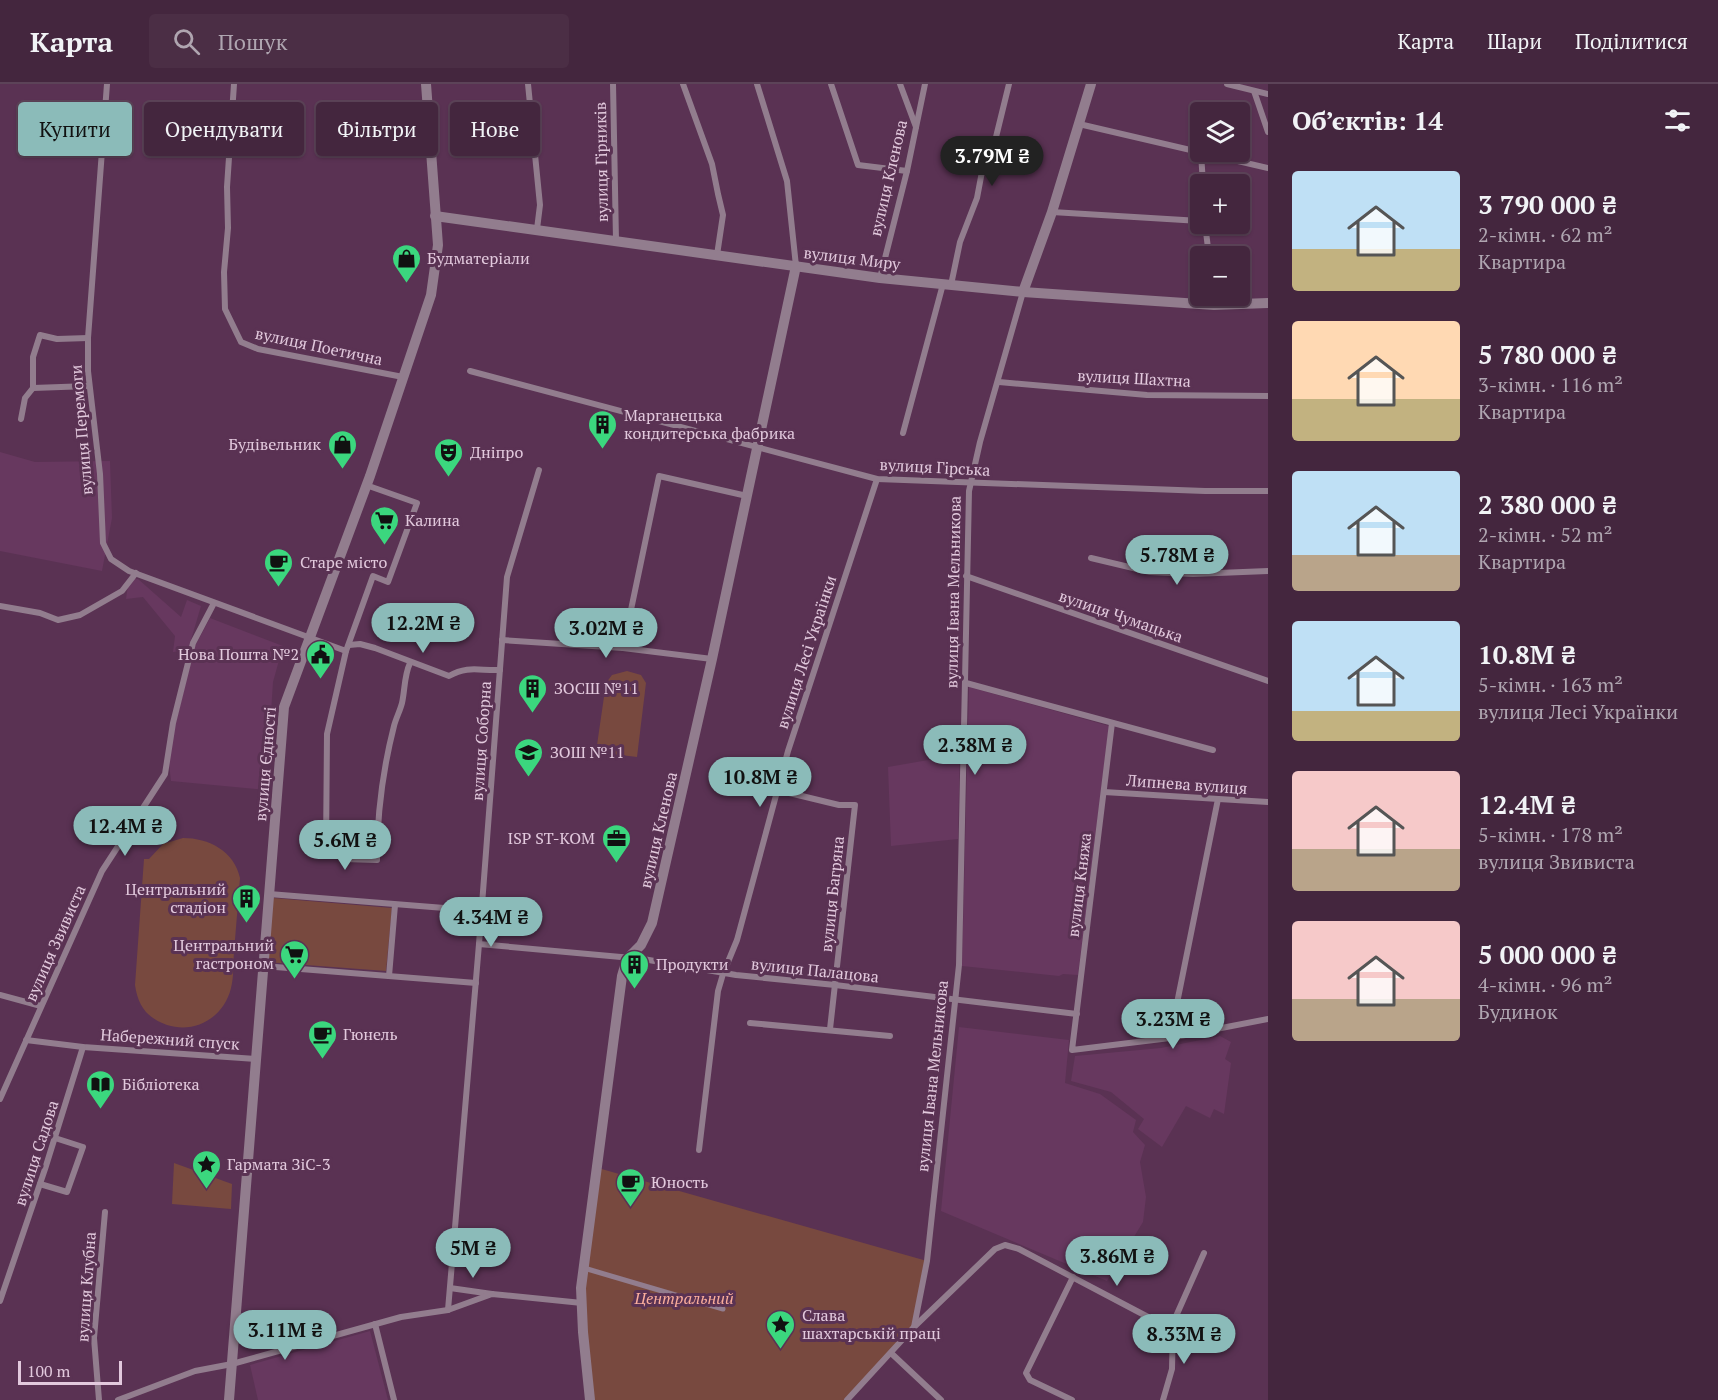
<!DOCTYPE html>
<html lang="uk">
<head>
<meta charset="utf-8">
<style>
	:root { --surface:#44263e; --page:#4b2e45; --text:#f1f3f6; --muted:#afa5b0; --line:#5c4358; --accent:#8bbbb9 }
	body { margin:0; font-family:"PT Serif",serif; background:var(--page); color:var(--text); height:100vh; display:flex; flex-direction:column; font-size:22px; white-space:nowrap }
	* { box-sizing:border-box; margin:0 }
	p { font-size:20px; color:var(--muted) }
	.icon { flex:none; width:33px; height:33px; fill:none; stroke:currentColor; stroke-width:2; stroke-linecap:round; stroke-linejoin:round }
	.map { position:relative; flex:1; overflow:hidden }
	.side { display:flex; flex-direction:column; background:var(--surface); width:450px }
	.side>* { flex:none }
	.hud { position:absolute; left:18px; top:18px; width:570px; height:54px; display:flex; gap:12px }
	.tools { position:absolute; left:1190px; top:18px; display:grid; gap:12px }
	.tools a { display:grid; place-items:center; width:60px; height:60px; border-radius:6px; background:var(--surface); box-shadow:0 2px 4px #0004,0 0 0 2px var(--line); font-size:30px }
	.scale { position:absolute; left:18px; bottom:15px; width:104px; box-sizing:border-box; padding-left:6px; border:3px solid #e2c9dd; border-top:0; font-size:16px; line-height:21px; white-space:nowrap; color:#e2c9dd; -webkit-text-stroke:4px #5a3253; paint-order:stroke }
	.price { position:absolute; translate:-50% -51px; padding:0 14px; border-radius:21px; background:var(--accent); color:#111; font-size:20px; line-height:39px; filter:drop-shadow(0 2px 3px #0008) }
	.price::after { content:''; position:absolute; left:50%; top:36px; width:18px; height:14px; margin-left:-9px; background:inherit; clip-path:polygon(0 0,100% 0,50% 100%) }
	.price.active { background:#222; color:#fff }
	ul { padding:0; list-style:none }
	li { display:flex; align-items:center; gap:18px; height:150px; padding:0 24px }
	li span { display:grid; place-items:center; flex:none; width:168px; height:120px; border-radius:6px; color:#555 }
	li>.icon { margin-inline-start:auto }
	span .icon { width:72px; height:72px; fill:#fffc; stroke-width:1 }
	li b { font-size:26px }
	h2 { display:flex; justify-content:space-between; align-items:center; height:72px; padding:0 24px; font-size:26px }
	.tag { padding:0 21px; border-radius:6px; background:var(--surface); box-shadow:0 2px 4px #0004,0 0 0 2px var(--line); font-size:21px; line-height:54px }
	.tag.active { background:var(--accent); color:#111 }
	header { display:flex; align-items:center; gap:36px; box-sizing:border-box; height:84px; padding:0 30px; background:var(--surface); border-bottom:2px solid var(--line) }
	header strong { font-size:28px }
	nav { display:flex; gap:33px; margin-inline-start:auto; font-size:21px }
	.search { width:420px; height:54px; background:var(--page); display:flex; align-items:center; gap:15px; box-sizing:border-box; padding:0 21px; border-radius:6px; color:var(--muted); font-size:22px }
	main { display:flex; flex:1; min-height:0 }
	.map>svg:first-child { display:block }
	.built { fill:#67385f }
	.green { fill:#78493f }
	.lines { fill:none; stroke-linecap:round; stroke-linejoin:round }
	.pedestrian { stroke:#927d8e; stroke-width:5 }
	.minor { stroke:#927d8e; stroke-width:6 }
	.tertiary { stroke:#927d8e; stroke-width:10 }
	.labels { text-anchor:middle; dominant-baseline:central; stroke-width:6; stroke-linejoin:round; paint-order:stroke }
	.street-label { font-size:16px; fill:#e2c9dd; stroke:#5a3253 }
	.poi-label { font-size:16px; fill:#e2c9dd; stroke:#5a3253; text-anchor:start }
	.park-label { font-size:16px; font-style:italic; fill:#fbae9c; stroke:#5a3253 }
</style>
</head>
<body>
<header>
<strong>Карта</strong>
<div class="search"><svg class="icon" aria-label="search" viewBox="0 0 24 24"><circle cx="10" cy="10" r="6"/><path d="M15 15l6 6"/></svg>Пошук</div>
<nav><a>Карта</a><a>Шари</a><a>Поділитися</a></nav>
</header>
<main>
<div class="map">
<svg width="1268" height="1316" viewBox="0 0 1268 1316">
	<rect width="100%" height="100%" fill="#5a3253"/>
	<g class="built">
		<path d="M0,368L35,378L110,377L112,434L102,487L0,467Z"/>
		<path d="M129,494L138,495L181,533L187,516L201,522L188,566L173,568L175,552L143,513L126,515Z"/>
		<path d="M210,534L283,562L273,598L266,706L171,697L168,671L194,564Z"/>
		<path d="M969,603L1109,642L1078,891L1063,890L1059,892L962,882Z"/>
		<path d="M960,662L958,755L891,762L888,683L934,675L936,663Z"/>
		<path d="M959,943L1069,956L1065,999L1100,1010L1136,1036L1133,1048L1145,1061L1140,1078L1146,1113L1143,1138L1107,1197L941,1127Z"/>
		<path d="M1220,952L1231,958L1225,975L1231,979L1224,1030L1214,1025L1210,1034L1186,1022L1162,1063L1138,1045L1144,1035L1111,1008L1071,997L1075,972L1161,964Z"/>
		<path d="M370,1247L388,1316H258L250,1281Z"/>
	</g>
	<g class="green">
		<path d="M627,587L641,591L646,599L637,673L596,668L606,599L612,591Z"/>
		<path d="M183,754C209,754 234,767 240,794C238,819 236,843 234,868C233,879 234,893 231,904C224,933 196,950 167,941C147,934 138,922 135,901L144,775H149L163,760Z"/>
		<path d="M273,814L392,824L386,887L266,878Z"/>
		<path d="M174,1079L232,1100L231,1125L172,1120Z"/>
		<path d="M598,1084L927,1177L914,1243L847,1316H590L581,1204Z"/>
	</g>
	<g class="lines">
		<path class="pedestrian" d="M584,1184L723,1225"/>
		<g class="minor">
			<path d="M107,0L88,254V287L100,390L103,459L111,475L129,487L346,567L373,492L388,498L417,419L366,401"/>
			<path d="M234,0L227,103L228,144L224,188L225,225L241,258L258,265L403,293"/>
			<path d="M528,0L540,121L537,145"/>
			<path d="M613,0L616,156"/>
			<path d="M683,0L712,80L718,110L723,131L717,171"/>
			<path d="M757,0L787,97L796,182"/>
			<path d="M831,0L858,81L907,87"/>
			<path d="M900,0L916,43"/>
			<path d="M1227,0L1268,10"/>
			<path d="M1254,7L1268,48"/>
			<path d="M1079,40L1268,84"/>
			<path d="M1201,69L1203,100"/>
			<path d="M1052,128L1200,137"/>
			<path d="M1205,140L1209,172"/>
			<path d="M880,194L907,87L925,0"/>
			<path d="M951,201L960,158L977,114L984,77L996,53L1009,0"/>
			<path d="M470,287L877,395L1205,407H1268"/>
			<path d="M999,298L1147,311L1268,312"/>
			<path d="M33,304L89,302"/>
			<path d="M21,335L25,314L33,304V273L40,251L57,255L88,254"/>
			<path d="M903,349L943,200"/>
			<path d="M1091,474L1150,488L1193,490L1268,487"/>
			<path d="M966,492L1268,597"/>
			<path d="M0,522L40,529L58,536L80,531L122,507L136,489"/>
			<path d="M502,556L623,564L712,575"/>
			<path d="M349,561L360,560L375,564L449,592C468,581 480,587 500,586"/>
			<path d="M623,564L659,392L747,412"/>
			<path d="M346,567L327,650L326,766H343L344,775L377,776C377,731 383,685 394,642C396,634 400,627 402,619C405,606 404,592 410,579"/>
			<path d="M966,599L1213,666"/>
			<path d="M1112,639L1072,966L1170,954L1268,935"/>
			<path d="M777,706L839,721H855L830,945"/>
			<path d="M1104,708L1268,718"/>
			<path d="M269,810L482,827"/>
			<path d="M479,860L643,875L736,891L835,901L1077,930"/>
			<path d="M263,882L476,899"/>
			<path d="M389,892L395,821"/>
			<path d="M0,911L41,922"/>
			<path d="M750,939L890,952"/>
			<path d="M1170,954L1218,715"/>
			<path d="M26,956L83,963L256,975"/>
			<path d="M0,1015L102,787L165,690L173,639L193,559L214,519"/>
			<path d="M699,1066L718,907L723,890L737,856L788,667L877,395"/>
			<path d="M40,1100L67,1108L83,1063L55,1054"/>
			<path d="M450,1204L492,1210"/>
			<path d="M0,1217L45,1085L83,963"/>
			<path d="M448,1226L479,860L507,493L539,386"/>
			<path d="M375,1240L394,1316"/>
			<path d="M914,1243L927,1177L959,881L969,407L980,358L1023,208"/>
			<path d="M891,1269L941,1316"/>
			<path d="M99,1316L94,1254L105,1128"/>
			<path d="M118,1316L195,1287L232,1280L401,1233L448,1226L492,1210L582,1219"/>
			<path d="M847,1316L914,1243L995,1165L1005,1161L1019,1165L1150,1234L1173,1239L1204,1169"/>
			<path d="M1072,1316L1030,1296L1026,1289L1073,1193"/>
			<path d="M1163,1316L1172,1285L1173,1239"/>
		</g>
		<g class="tertiary">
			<path d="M435,132L880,194L1023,208L1214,221L1268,219"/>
			<path d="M1023,208L1052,128L1091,0"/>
			<path d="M229,1316L284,623L370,392L431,211L438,161L426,0"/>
			<path d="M590,1316L583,1248L581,1204L622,892L627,875L641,861L652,839L712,575L796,182"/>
		</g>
	</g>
	<defs>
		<symbol id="shop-pin" viewBox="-11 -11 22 30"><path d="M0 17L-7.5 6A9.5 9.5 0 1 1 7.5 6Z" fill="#3bd77e" stroke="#5a3253"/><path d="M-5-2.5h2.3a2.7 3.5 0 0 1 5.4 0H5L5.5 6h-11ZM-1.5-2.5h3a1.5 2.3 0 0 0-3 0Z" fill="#111"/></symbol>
		<symbol id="building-pin" viewBox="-11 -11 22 30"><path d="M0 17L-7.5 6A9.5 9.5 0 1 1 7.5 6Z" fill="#3bd77e" stroke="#5a3253"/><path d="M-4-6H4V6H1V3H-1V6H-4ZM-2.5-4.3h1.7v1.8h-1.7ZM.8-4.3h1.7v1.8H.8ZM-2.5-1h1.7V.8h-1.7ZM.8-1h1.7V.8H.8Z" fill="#111"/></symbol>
		<symbol id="theatre-pin" viewBox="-11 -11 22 30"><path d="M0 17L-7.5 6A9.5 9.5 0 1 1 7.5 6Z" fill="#3bd77e" stroke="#5a3253"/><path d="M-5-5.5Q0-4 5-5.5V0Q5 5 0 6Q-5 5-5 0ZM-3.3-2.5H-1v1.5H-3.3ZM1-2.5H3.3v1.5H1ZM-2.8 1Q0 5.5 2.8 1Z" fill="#111"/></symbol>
		<symbol id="supermarket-pin" viewBox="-11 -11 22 30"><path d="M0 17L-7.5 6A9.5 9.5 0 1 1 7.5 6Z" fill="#3bd77e" stroke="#5a3253"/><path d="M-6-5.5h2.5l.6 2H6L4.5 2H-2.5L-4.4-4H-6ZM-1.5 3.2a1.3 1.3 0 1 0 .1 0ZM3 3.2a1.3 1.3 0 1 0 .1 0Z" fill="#111"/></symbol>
		<symbol id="cafe-pin" viewBox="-11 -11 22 30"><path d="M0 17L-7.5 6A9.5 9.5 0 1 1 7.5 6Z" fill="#3bd77e" stroke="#5a3253"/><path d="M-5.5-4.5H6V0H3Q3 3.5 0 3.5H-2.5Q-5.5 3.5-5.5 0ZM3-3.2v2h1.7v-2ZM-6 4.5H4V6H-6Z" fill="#111"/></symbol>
		<symbol id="civic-pin" viewBox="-11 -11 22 30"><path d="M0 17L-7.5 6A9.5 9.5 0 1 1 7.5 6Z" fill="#3bd77e" stroke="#5a3253"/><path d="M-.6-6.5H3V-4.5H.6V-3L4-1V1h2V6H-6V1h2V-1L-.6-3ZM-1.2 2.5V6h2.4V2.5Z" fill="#111"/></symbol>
		<symbol id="school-pin" viewBox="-11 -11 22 30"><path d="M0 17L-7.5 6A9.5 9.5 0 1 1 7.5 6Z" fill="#3bd77e" stroke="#5a3253"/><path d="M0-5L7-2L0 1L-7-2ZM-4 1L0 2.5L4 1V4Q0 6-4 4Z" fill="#111"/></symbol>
		<symbol id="office-pin" viewBox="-11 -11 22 30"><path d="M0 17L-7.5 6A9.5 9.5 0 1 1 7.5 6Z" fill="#3bd77e" stroke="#5a3253"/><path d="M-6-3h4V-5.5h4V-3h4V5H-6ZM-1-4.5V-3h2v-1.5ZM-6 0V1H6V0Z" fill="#111"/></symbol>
		<symbol id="library-pin" viewBox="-11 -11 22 30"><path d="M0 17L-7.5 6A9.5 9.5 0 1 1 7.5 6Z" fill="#3bd77e" stroke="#5a3253"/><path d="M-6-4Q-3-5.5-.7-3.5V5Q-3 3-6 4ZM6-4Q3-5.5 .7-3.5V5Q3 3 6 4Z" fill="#111"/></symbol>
		<symbol id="sight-pin" viewBox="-11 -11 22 30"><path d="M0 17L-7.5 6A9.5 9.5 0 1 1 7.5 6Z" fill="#3bd77e" stroke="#5a3253"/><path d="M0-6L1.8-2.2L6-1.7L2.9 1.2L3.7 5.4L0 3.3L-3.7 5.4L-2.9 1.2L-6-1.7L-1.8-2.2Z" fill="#111"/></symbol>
	</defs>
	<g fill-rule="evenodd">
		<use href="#shop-pin" x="390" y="158" width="33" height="45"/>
		<use href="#building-pin" x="586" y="324" width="33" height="45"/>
		<use href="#shop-pin" x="326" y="344" width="33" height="45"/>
		<use href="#theatre-pin" x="432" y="352" width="33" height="45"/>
		<use href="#supermarket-pin" x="368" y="420" width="33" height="45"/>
		<use href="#cafe-pin" x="262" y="462" width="33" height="45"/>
		<use href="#civic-pin" x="304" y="554" width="33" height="45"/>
		<use href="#building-pin" x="516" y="588" width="33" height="45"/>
		<use href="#school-pin" x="512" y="652" width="33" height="45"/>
		<use href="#office-pin" x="600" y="738" width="33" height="45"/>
		<use href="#building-pin" x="230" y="798" width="33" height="45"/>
		<use href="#supermarket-pin" x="278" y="854" width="33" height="45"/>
		<use href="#building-pin" x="618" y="864" width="33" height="45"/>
		<use href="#cafe-pin" x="306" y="934" width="33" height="45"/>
		<use href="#library-pin" x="84" y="984" width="33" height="45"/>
		<use href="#sight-pin" x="190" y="1064" width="33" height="45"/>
		<use href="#cafe-pin" x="614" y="1082" width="33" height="45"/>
		<use href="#sight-pin" x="764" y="1224" width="33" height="45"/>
	</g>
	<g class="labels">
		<g class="street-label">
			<text transform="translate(601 78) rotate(-91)">вулиця Гірників</text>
			<text transform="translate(888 94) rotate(-77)">вулиця Кленова</text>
			<text transform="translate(852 174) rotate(7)">вулиця Миру</text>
			<text transform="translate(319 262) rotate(12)">вулиця Поетична</text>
			<text transform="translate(1134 294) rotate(3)">вулиця Шахтна</text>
			<text transform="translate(81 346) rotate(-95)">вулиця Перемоги</text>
			<text transform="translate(935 383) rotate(3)">вулиця Гірська</text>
			<text transform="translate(953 508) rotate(-89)">вулиця Івана Мельникова</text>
			<text transform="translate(1121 532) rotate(19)">вулиця Чумацька</text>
			<text transform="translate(806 568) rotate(-72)">вулиця Лесі Українки</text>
			<text transform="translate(481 657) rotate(-86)">вулиця Соборна</text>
			<text transform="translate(265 680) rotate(-85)">вулиця Єдності</text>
			<text transform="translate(1187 700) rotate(4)">Липнева вулиця</text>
			<text transform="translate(658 746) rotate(-77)">вулиця Кленова</text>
			<text transform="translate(1079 801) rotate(-83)">вулиця Княжа</text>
			<text transform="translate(832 810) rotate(-84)">вулиця Багряна</text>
			<text transform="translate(55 859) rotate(-66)">вулиця Звивиста</text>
			<text transform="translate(815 886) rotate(6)">вулиця Палацова</text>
			<text transform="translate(170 955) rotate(4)">Набережний спуск</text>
			<text transform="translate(932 992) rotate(-84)">вулиця Івана Мельникова</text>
			<text transform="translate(36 1069) rotate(-72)">вулиця Садова</text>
			<text transform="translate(86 1203) rotate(-86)">вулиця Клубна</text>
		</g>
		<g class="poi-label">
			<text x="427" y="174">Будматеріали</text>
			<text x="624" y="331">Марганецька<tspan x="624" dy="18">кондитерська фабрика</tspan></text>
			<text x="321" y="360" text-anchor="end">Будівельник</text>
			<text x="470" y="368">Дніпро</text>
			<text x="405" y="436">Калина</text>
			<text x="300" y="478">Старе місто</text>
			<text x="299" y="570" text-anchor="end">Нова Пошта №2</text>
			<text x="554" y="604">ЗОСШ №11</text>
			<text x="550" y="668">ЗОШ №11</text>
			<text x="595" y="754" text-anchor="end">ISP ST-KOM</text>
			<text x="226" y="805" text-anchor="end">Центральний<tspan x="226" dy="18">стадіон</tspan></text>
			<text x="274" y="861" text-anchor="end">Центральний<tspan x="274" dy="18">гастроном</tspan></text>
			<text x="656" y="880">Продукти</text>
			<text x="343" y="950">Гюнель</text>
			<text x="122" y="1000">Бібліотека</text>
			<text x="227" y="1080">Гармата ЗіС-3</text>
			<text x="651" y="1098">Юность</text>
			<text x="802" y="1231">Слава<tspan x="802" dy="18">шахтарській праці</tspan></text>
		</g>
		<g class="park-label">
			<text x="684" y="1214">Центральний</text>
		</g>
	</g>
</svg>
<div class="tools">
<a><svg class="icon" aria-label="layers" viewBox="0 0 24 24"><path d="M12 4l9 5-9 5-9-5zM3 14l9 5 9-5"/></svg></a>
<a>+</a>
<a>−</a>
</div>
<div class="scale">100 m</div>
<b class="price active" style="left:992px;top:103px">3.79M ₴</b>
<b class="price" style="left:1177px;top:502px">5.78M ₴</b>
<b class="price" style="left:423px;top:570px">12.2M ₴</b>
<b class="price" style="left:606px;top:575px">3.02M ₴</b>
<b class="price" style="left:975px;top:692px">2.38M ₴</b>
<b class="price" style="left:760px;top:724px">10.8M ₴</b>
<b class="price" style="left:125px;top:773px">12.4M ₴</b>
<b class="price" style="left:345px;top:787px">5.6M ₴</b>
<b class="price" style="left:491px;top:864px">4.34M ₴</b>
<b class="price" style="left:1173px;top:966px">3.23M ₴</b>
<b class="price" style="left:473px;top:1195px">5M ₴</b>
<b class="price" style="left:1117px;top:1203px">3.86M ₴</b>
<b class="price" style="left:285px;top:1277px">3.11M ₴</b>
<b class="price" style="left:1184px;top:1281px">8.33M ₴</b>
<div class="hud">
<a class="tag active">Купити</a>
<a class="tag">Орендувати</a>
<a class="tag">Фільтри</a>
<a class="tag">Нове</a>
</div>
</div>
<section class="side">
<h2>Об’єктів: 14<svg class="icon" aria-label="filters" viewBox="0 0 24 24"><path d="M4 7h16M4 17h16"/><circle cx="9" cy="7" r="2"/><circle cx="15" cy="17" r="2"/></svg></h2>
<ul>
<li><span style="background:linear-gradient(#bfe0f5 65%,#c2b280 0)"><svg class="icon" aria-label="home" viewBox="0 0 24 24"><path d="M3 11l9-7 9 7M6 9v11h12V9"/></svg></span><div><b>3 790 000 ₴</b><p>2-кімн. · 62 m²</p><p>Квартира</p></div></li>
<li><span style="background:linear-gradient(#ffd9b3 65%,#c2b280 0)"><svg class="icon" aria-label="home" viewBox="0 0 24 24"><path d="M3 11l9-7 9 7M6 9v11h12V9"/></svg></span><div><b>5 780 000 ₴</b><p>3-кімн. · 116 m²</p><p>Квартира</p></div></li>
<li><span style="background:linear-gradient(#bfe0f5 70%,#b9a48a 0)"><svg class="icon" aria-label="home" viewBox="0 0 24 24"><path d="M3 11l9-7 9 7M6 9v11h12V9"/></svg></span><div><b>2 380 000 ₴</b><p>2-кімн. · 52 m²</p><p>Квартира</p></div></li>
<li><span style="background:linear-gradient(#bfe0f5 75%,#c2b280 0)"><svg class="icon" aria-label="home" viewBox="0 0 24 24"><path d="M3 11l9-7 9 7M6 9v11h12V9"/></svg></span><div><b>10.8M ₴</b><p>5-кімн. · 163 m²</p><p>вулиця Лесі Українки</p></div></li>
<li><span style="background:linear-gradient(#f6c9c9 65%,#b9a48a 0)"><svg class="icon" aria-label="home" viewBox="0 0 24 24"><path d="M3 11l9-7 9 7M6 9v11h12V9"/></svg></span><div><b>12.4M ₴</b><p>5-кімн. · 178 m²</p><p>вулиця Звивиста</p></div></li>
<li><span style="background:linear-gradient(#f6c9c9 65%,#b9a48a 0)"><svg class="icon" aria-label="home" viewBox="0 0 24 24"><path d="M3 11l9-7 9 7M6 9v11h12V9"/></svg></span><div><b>5 000 000 ₴</b><p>4-кімн. · 96 m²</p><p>Будинок</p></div></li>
</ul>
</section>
</main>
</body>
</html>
